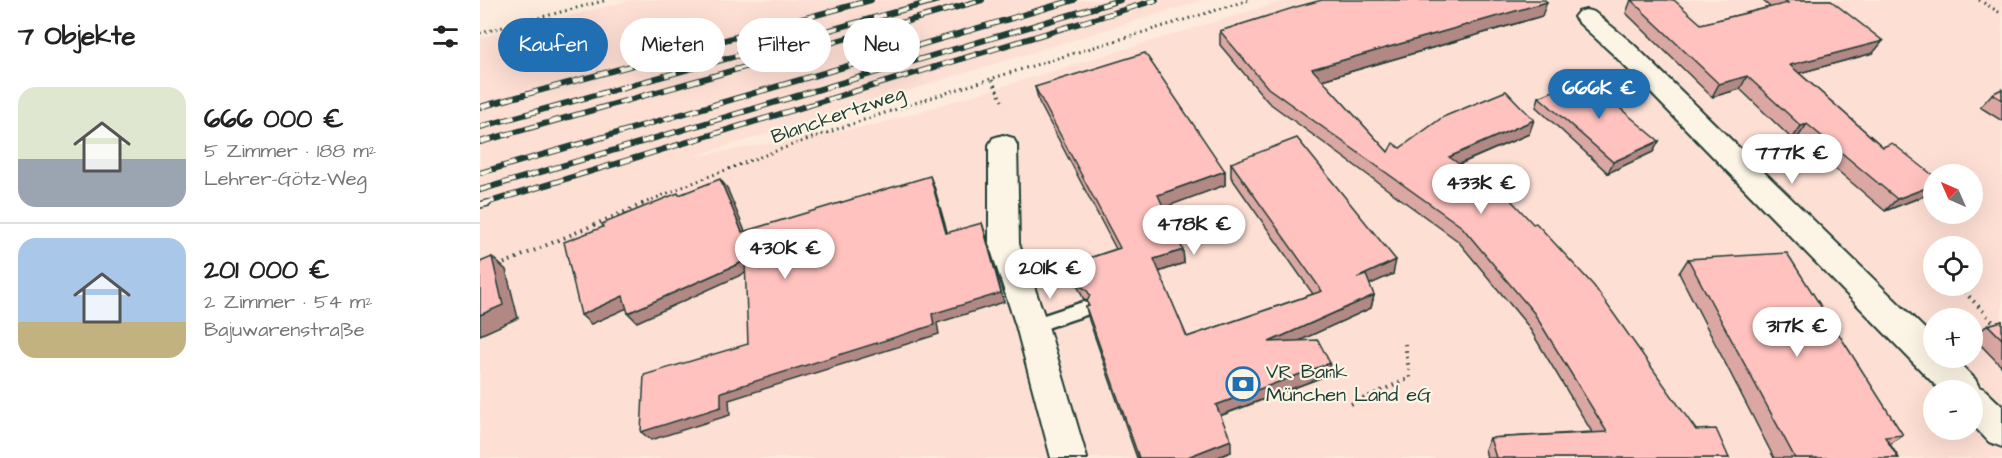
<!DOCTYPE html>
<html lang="de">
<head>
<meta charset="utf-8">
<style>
	:root { --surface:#fff; --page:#f6f6f6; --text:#222; --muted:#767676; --line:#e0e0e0; --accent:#1f6fb2 }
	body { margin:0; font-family:"Architects Daughter",sans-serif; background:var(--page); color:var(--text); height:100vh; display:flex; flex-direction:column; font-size:22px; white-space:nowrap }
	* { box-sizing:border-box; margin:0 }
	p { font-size:20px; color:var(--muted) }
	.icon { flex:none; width:33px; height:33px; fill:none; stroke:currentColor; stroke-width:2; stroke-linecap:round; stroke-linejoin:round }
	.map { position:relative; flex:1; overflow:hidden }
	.panel { display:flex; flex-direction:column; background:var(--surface); width:480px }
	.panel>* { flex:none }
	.hud { position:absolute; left:18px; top:18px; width:570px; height:54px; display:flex; gap:12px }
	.needle { width:39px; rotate:315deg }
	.tools { position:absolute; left:1443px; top:164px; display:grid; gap:12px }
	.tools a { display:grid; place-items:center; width:60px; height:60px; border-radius:50%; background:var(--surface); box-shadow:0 6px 24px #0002; font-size:30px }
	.price { position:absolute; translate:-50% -51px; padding:0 14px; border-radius:21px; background:#fff; color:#222; font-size:20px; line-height:39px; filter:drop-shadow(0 2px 3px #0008) }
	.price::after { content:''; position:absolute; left:50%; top:36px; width:18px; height:14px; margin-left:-9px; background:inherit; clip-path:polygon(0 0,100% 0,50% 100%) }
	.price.current { background:var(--accent); color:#fff }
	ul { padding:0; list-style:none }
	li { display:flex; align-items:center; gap:18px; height:150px; padding:0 18px }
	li+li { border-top:2px solid var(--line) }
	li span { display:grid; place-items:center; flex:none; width:168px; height:120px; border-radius:18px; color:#555 }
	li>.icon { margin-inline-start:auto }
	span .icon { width:72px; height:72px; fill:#fffc; stroke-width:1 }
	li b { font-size:26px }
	h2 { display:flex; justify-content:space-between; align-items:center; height:72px; padding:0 18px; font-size:26px }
	.pill { padding:0 21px; border-radius:27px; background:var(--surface); box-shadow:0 6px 24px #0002; font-size:21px; line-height:54px }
	.pill.current { background:var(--accent); color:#fff }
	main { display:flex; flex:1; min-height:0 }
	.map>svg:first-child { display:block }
	.built { fill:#fedfd4; fill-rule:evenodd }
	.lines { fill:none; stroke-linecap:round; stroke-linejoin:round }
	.lane-casing { stroke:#1f3d34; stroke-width:5 }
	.street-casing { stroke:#1f3d34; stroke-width:4 }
	.path-far1 { stroke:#1f3d34; stroke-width:3; stroke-dasharray:1.5 4; stroke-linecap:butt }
	.path { stroke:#1f3d34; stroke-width:4; stroke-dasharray:1.5 5; stroke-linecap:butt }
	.lane { fill:#fcf5e5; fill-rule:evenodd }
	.street { fill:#fcf5e5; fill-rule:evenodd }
	.rail-far1-casing { stroke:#1f3d34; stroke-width:6 }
	.rail-casing { stroke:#1f3d34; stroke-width:8 }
	.rail-far1 { stroke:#fcf5e5; stroke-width:4; stroke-dasharray:12; stroke-linecap:butt }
	.rail { stroke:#fcf5e5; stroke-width:5; stroke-dasharray:15; stroke-linecap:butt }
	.wall { fill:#dba7a3; stroke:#1f3d34; stroke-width:1.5 }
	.shaded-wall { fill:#b28885; stroke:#1f3d34; stroke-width:1.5 }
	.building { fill:#ffc2be; stroke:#1f3d34; stroke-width:1.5 }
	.labels { text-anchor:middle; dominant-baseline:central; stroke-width:4.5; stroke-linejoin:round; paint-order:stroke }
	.street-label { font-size:20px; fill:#1f3d34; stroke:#fcf5e5 }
	.poi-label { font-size:20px; fill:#1f3d34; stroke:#fcf5e5; text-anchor:start }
</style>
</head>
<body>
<main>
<section class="panel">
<h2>7 Objekte<svg class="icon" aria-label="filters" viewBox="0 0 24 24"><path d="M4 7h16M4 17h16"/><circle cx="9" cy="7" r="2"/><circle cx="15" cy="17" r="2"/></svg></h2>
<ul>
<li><span style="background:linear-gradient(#dfe7d0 60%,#9aa5b1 0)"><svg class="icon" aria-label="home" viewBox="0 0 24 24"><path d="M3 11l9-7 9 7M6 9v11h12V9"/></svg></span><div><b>666 000 €</b><p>5 Zimmer · 188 m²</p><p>Lehrer-Götz-Weg</p></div></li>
<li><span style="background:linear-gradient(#a9c7e8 70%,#c2b280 0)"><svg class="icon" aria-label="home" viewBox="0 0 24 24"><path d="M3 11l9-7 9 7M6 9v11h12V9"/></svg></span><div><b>201 000 €</b><p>2 Zimmer · 54 m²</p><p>Bajuwarenstraße</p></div></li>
</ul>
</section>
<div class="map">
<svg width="1522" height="458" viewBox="0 0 1522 458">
	<rect width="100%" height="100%" fill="#fdebdd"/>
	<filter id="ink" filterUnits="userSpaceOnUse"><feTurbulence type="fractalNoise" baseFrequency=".0167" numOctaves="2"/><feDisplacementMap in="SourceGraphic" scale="12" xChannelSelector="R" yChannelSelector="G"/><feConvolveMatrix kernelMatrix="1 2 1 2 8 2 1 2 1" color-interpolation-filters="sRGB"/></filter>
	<g filter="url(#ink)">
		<path class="built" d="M153,0H723L211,157L399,124L806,0H1522V458H0V38ZM1454,174H1492V213H1454ZM1454,246H1492V285H1454ZM1454,318H1492V357H1454ZM1454,390H1492V429H1454Z"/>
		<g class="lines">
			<defs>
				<path id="lane" d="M603,302L609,304L611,309L609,314L552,333L546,331L544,326L546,321Z"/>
				<g id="street">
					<path d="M1106,10L1114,12L1152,43L1454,338V357H1473L1495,379L1499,387L1504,389L1522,406V447L1509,442L1492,424V390H1460L1134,55L1098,22L1094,17L1098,12Z"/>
					<path d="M523,135L533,138L537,145L539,244L568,326L607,458H571L536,326L509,244V145L513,138Z"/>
				</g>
			</defs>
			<use href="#lane" class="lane-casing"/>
			<use href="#street" class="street-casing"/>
			<g class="path-far1">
				<path d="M1499,0L1522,14"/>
				<path d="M0,33L127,0"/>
				<path d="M512,80L522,101"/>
				<path d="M162,204C358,120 565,63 769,0"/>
			</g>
			<g class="path">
				<path d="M18,266L165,203"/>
				<path d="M1480,287L1516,325"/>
				<path d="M1492,332L1506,328"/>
				<path d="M871,404L930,378L925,344"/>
			</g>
			<use href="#lane" class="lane"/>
			<use href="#street" class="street"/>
			<defs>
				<g id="rail-far1">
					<path d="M0,107L391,0"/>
					<path d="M0,127L458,0"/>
					<path d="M0,142L502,0"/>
					<path d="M0,173L594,0"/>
					<path d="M0,190L640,0"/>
					<path d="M3,204L676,0"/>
				</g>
				<path id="rail" d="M0,205L8,203"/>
			</defs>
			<use href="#rail-far1" class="rail-far1-casing"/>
			<use href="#rail" class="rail-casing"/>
			<use href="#rail-far1" class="rail-far1"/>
			<use href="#rail" class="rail"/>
		</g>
		<g class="wall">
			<path d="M1151,0L1221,24L1290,7L1282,0H1350L1393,53L1319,73L1403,147L1454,176V189L1449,194L1405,211L1318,137L1312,139L1260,89L1232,97L1146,13Z"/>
			<path d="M1062,16L842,80L908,152L920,148L1049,134L980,164L1216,430L1249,458H1007L1005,449L1010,438L1112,432L1048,326L978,241L788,102L740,45V31Z"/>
			<path d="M555,87L745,171V185L684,207L703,250L704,263L679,272L707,337L833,294L751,177V163L913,274L889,284L894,295L891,308L818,341L850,363L848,375L740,416L751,452L735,458H657L609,320L606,307L608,306V301L604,300L594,278L591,264L636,249L559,102Z"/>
			<path d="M1522,89V121L1500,107L1512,94Z"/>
			<path d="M1059,97L1179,141L1173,152L1128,173L1056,107Z"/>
			<path d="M1208,259L1423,435L1410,444L1419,458H1294L1199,273Z"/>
			<path d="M1522,321V367L1493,337L1508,325Z"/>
		</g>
		<g class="shaded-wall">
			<path d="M1067,2L1062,16L831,83L832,69Z"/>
			<path d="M1403,41L1393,53L1301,78L1310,65Z"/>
			<path d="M1267,76L1260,89L1232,97L1239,84Z"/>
			<path d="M1054,120L1049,134L965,170L969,157Z"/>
			<path d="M1327,124L1318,137L1312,139L1321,126Z"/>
			<path d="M1179,141L1173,152L1128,173L1133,162Z"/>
			<path d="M745,171V185L680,209L678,195Z"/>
			<path d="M450,176L454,186L470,242L466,233Z"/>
			<path d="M240,179L247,188L269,241L262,232Z"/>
			<path d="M1454,185V189L1449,194L1405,211L1417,199Z"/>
			<path d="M502,223L505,232L524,302L457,323L459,334L249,400L250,415L171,440L161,432L241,392L452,314Z"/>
			<path d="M703,250L704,263L675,273L674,259Z"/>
			<path d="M12,257L26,270L38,318L0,335V315Z"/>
			<path d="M916,260L913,274L875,291L877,278Z"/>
			<path d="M265,261L272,270L157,322L148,313Z"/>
			<path d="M894,295L891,308L788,355L789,342Z"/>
			<path d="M143,296L152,306L111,324L101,315Z"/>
			<path d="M850,363L848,375L736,417V405Z"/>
			<path d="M751,440V452L735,458H705Z"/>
		</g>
		<g class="building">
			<path d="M842,0H1065L1067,2L832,69L908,152L913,143L920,148L963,117L1026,91L1054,120L969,157L1029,198L1053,224L1056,223L1114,286L1216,430L1236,429L1249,458H1016L1010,438L1127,432L1054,313L982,227L788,88L740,31L816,7Z"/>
			<path d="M1151,0H1194L1221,24L1308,3L1305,0H1350L1403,41L1310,65L1403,147L1412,143L1454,176V185L1417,199L1327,124L1321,126L1267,76L1239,84Z"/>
			<path d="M665,53L745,171L678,195L703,250L674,259L707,337L842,291L751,163L817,138L916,260L877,278L886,275L894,295L789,342L838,340L850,363L736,405L751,440L705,458H659L606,307L609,306L607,302L610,295L606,289L601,287L591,264L640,248L555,87Z"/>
			<path d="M1104,78L1179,141L1133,162L1059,97Z"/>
			<path d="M1522,89V100L1512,94Z"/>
			<path d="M450,176L466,233L502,223L521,293L452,314L454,325L241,392V407L161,432L164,375L268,344L265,261L148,313L143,296L101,315L84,242L123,227L122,224L198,193L199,195L240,179L262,232Z"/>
			<path d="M1307,253L1423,435L1405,437L1418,458H1315L1208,259Z"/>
			<path d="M12,257L23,305L0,315V262Z"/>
			<path d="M1522,321V339L1508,325Z"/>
		</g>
	</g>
	<defs>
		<symbol id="bank-ring" viewBox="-11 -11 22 22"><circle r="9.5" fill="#fcf5e5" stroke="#1f6fb2" stroke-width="1.5"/><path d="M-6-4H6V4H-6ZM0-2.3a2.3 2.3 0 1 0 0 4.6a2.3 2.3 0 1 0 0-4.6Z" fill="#1f6fb2"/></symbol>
	</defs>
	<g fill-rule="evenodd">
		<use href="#bank-ring" x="744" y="365" width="38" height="38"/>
	</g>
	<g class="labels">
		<g class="street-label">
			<text transform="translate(358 115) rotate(-19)">Blanckertzweg</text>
		</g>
		<g class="poi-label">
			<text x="786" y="372">VR Bank<tspan x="786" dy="23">München Land eG</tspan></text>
		</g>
	</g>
</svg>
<div class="tools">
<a><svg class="needle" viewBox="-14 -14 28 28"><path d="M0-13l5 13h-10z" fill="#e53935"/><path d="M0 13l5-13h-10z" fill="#767676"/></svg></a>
<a><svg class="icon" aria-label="locate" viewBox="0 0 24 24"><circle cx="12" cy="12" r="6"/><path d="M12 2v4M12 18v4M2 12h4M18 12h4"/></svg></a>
<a>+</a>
<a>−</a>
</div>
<b class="price current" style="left:1119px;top:120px">666K €</b>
<b class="price" style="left:1312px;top:185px">777K €</b>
<b class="price" style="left:1001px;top:215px">433K €</b>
<b class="price" style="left:714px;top:256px">478K €</b>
<b class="price" style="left:305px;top:280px">430K €</b>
<b class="price" style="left:570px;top:300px">201K €</b>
<b class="price" style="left:1317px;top:358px">317K €</b>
<div class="hud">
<a class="pill current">Kaufen</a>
<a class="pill">Mieten</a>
<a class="pill">Filter</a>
<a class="pill">Neu</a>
</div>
</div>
</main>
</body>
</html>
